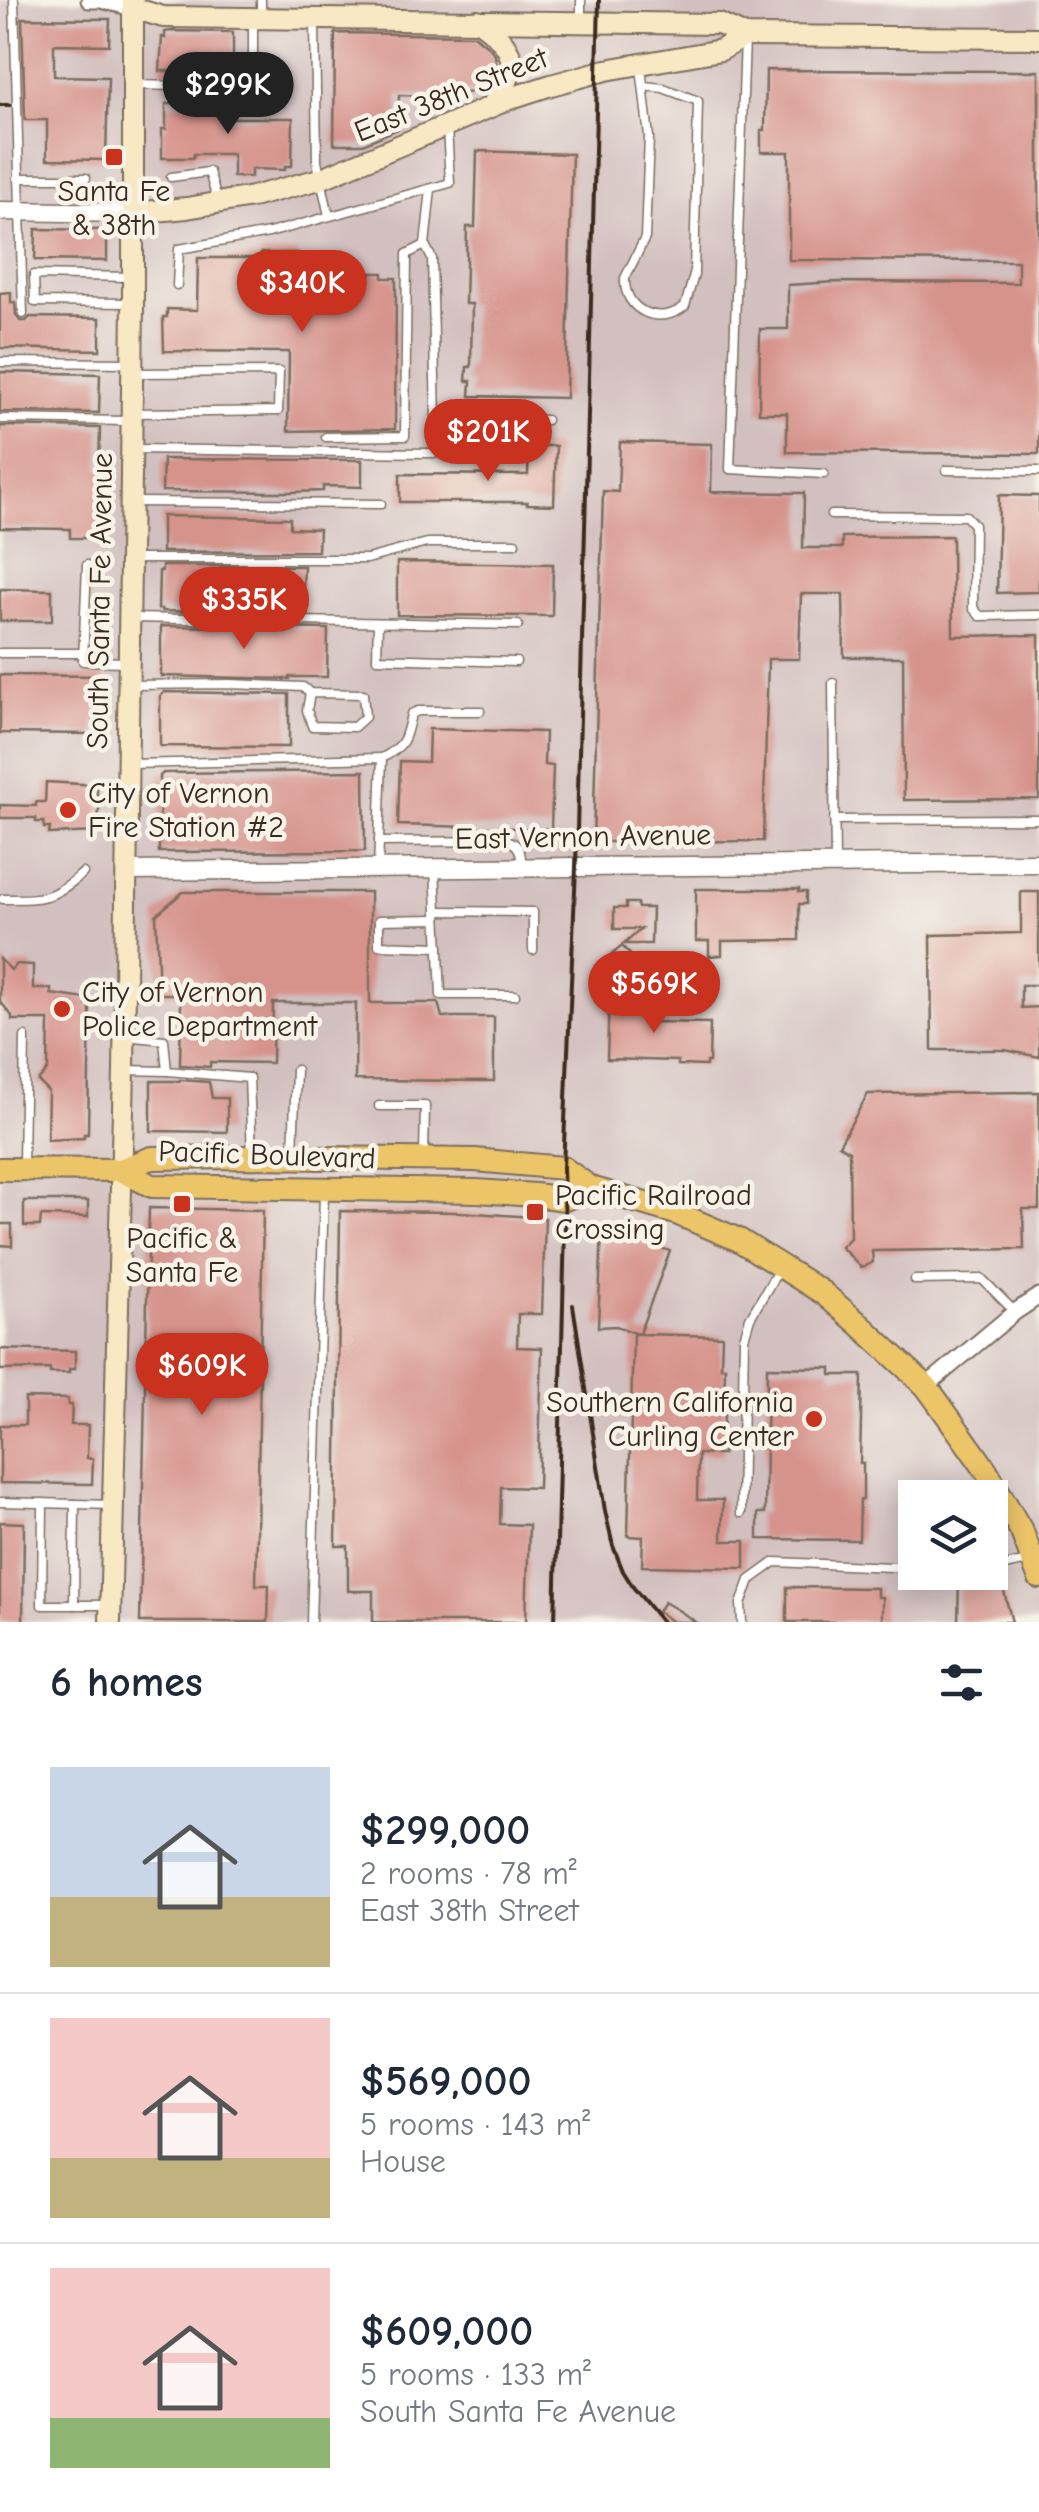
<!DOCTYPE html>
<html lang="en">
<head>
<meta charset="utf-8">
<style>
	:root { --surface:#fff; --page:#f6f6f7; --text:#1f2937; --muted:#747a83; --line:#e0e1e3; --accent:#c8321e }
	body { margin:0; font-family:"Comic Neue",sans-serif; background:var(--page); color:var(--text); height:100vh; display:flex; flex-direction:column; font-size:38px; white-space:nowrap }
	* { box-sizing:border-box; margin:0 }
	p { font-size:32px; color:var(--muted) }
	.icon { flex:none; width:55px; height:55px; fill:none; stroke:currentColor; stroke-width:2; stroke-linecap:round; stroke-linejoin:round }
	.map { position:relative; height:1622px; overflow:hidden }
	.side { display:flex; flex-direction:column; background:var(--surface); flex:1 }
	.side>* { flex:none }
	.fabs { position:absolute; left:898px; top:1480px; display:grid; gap:20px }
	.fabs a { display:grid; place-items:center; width:110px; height:110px; border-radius:0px; background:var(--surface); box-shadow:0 5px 25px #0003; font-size:50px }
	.price { position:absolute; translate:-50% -85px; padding:0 22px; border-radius:35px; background:var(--accent); color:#fff; font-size:32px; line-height:65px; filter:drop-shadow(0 2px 5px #0008) }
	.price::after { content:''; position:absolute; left:50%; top:60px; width:30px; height:22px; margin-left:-15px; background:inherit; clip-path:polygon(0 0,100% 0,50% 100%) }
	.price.selected { background:#222; color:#fff }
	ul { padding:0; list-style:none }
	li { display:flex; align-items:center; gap:30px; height:250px; padding:0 50px }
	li+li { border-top:2px solid var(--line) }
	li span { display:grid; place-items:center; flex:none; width:280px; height:200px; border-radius:0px; color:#555 }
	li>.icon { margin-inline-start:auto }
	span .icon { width:120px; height:120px; fill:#fffc; stroke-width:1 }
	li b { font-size:42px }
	h2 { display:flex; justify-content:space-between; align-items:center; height:120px; padding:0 50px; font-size:42px }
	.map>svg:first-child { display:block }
	.industrial { fill:#d2bfbf; fill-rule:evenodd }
	.building { fill:#d6938b }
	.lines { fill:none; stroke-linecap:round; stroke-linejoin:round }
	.service-casing { stroke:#7b6d5e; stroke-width:11 }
	.minor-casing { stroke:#7b6d5e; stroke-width:19 }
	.tertiary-casing { stroke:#7b6d5e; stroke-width:21 }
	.secondary-casing { stroke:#7b6d5e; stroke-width:24 }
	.primary-casing { stroke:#7b6d5e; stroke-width:26 }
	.service { stroke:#fff; stroke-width:8 }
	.minor { stroke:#fff; stroke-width:15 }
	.tertiary { stroke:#fff; stroke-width:18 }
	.secondary { stroke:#f8e8c3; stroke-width:20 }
	.primary { stroke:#edc569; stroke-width:22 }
	.rail { stroke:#3b2a1e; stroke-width:4 }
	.poi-dot { fill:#c8321e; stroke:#f7f3e8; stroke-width:4 }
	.labels { text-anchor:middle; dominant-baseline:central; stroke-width:9; stroke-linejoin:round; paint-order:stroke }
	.street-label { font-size:30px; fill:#3b2a1e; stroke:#f7f3e8 }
	.poi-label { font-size:30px; fill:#3b2a1e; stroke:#f7f3e8; text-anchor:start }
</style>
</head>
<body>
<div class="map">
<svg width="1039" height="1622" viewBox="0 0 1039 1622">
	<rect width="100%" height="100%" fill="#f7f3e8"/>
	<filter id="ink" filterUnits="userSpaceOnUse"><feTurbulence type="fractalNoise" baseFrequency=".01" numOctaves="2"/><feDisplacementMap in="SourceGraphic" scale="20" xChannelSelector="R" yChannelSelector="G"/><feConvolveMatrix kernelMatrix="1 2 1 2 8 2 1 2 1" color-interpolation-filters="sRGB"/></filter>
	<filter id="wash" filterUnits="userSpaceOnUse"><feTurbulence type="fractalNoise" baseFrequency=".0048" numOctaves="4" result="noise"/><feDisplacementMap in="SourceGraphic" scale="40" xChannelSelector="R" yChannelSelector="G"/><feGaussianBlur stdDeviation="2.25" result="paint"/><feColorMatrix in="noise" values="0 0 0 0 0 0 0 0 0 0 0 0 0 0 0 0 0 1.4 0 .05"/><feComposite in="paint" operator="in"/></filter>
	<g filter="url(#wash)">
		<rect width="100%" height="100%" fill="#f1ead5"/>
		<path class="industrial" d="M0,0H1039V1622H0ZM915,1498H990V1572H915Z"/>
		<g id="blocks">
			<g class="building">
				<path d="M22,18L110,19L109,45L54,44V76L108,77L106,160L47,159V120H25Z"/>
				<path d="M171,31L233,32V71H160L162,37L165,38V32Z"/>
				<path d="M335,33L474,35L490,48L495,55L497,67L487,88L462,94V97L399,95L398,129L363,144H334Z"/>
				<path d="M766,70L1039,71V454L787,452V413H759L760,329H788V285L836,282L1018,283V261L789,260V152H761V130H765Z"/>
				<path d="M166,104H230V118H293L292,166H285V170L251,169V177H233V154H194L193,158H162V129H166Z"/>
				<path d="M477,151L572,154L566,398L470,396L471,381H466L467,367H471L472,304H465L467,227H475Z"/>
				<path d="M36,229L107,230V261L35,260Z"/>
				<path d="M261,253H298V277H332V273H383V278H396L395,429L288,431L289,352L164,351L163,317H167V309L197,310L198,258H261Z"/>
				<path d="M11,292V303L15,302L16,315L20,321H26L30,317L100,318V350L0,348V293Z"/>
				<path d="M0,372L100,374L99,413L0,412Z"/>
				<path d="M0,426L100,428L99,470H105L104,528H98V538H70V529L0,528Z"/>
				<path d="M620,442L712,444L711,492L804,493L803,548H842V537L952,536L953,636L1039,635V799L904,800L903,657H844L843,594H801L799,659H768L763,841L593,842L603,491L618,492Z"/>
				<path d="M529,446H556L554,505L527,504V502H400V474L528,475Z"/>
				<path d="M163,459L362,460V487L323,486V491L291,492L162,491Z"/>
				<path d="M999,495L1039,496V592L997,593Z"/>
				<path d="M162,516L290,518V528L319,529L318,551L162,552Z"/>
				<path d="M397,562L553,564L552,616L397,615Z"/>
				<path d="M162,566H304L303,588H297L296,614L162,611V609H158L159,571H162Z"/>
				<path d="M0,589L52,590V621H0Z"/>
				<path d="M161,626L328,629L327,677H290V679L161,676Z"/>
				<path d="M0,675L104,676V718H94L93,734L0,733Z"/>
				<path d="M164,692L289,694V747L160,746V696Z"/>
				<path d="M429,729L545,732L544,765L553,766L551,829L398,825L400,761L428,762Z"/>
				<path d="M364,771L365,851L159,852L160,776L163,773Z"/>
				<path d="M46,782L97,785V800H100L97,832L49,834L50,828H44V822H36V818H0V805L36,806V802H45Z"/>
				<path d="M696,889H799V892H806V904H799V940L722,941V955L709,956V941H696Z"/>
				<path d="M183,892H370V1003H438L442,1017H494V1081L355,1080L356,1003H273L272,1063L210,1062V1067L180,1065L181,1004L179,994H159L156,915Z"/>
				<path d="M1021,892H1039V985H1021V1008L1039,1007V1057L1005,1050H932L931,935L1021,933Z"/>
				<path d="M626,903H637L638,908H652L651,944H624L641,929H614V908H626Z"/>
				<path d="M622,946L635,960L623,970L610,956Z"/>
				<path d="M0,959L11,970L16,964L33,965V989H51V994L86,999V1005H90L88,1134H84V1138L47,1140L48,1091L38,1081L48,1070L49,1020H12V1016L0,1001Z"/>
				<path d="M609,997L647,998V1022L710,1023L709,1062H706V1066L678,1065V1061L607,1059Z"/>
				<path d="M180,1080L209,1082L212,1098H227V1132L151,1131V1081H180Z"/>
				<path d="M1039,1092V1209H1023L1024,1249L872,1251L873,1262L862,1268L841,1247L850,1238L849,1151L839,1145L868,1094Z"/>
				<path d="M24,1201H88V1217L41,1216L40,1226H24Z"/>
				<path d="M149,1208L263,1210L256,1585H269L268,1622H140Z"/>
				<path d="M340,1211L460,1212L545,1218L542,1314H518L517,1347L542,1348L538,1488L501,1487L500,1524L529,1525L526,1622H373V1591H348V1546H336Z"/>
				<path d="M0,1224H12V1246L0,1245Z"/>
				<path d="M602,1229L670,1251L639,1334L722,1336L721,1367H725L723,1454H698L697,1500H723L722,1541H745V1568L642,1566L643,1537L628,1536L633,1334H638L616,1326L598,1327Z"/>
				<path d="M0,1349L75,1351V1369H69V1373H50V1369L0,1370Z"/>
				<path d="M767,1367L831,1368V1375H862L860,1463H863V1500H860L859,1540L758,1539V1513H765Z"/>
				<path d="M25,1398L68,1399V1405H72L71,1425H88L87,1458L93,1459L92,1484L0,1483V1425H25Z"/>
				<path d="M0,1522L24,1523L23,1622H0Z"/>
				<path d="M959,1577H990L996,1580L995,1583L1002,1584L1012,1622H958Z"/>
				<path d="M787,1587L877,1588V1597H882V1622H787Z"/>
				<path d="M664,1602L678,1610L696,1622H672L658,1611Z"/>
			</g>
		</g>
	</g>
	<g filter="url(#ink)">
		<use href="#blocks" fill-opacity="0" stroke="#7b6d5e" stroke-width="2.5"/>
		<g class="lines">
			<defs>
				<g id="service">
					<path d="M14,0L23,314"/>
					<path d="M581,0V20"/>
					<path d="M261,18V0"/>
					<path d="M253,22V104"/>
					<path d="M315,22L317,161L329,216"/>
					<path d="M745,38L730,469L824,474"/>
					<path d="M641,67L649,137L645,238L625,278C623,311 660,327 685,306L694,275L698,101L663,88L644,86"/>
					<path d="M133,85L222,87"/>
					<path d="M171,177L209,172L217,199"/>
					<path d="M18,178H86"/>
					<path d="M431,189L425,245L432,259L436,418L546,420"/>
					<path d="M177,285L179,249L269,233L450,183L447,126"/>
					<path d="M129,303L35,302L34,275L129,277"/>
					<path d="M0,362L132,363"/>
					<path d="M134,413L278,411L279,372L136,373"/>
					<path d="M0,419L127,421"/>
					<path d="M326,437L405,436L407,254L425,245"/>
					<path d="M132,449L500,454"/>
					<path d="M947,470L1039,471"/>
					<path d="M131,502L381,504"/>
					<path d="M831,515L966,516L974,525L973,608L980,616L1039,615"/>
					<path d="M130,559H367L427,543H515"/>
					<path d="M87,565L83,661L128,662"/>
					<path d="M130,618L518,625"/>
					<path d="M378,623L377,658L516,662"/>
					<path d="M0,653H84"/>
					<path d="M833,683L835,864"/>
					<path d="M129,685L231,684L303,687L310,693L363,694L365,717L354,727L312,726L307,710L310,693"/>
					<path d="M382,758C405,746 406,738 411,714L418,711H480"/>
					<path d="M132,764L382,758L378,869"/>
					<path d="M834,820L1039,819"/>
					<path d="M379,842L509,841C521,845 521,856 522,867"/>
					<path d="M435,868L441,995H515"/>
					<path d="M3,899C42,899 52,900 83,873"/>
					<path d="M437,911L533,912V950"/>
					<path d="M437,919L379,920V945L439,947"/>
					<path d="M125,1036L164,1040L167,1071L249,1078L252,1155"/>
					<path d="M124,1070L167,1071"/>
					<path d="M379,1106H425L424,1154"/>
					<path d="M293,1154L296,1070"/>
					<path d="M23,1164L25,1037"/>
					<path d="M915,1280L982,1279L1015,1312"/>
					<path d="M0,1502L113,1505"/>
					<path d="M43,1503L42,1605H74L75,1504"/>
					<path d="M741,1513L744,1338L750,1318L779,1269"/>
					<path d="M990,1569L1028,1561"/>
					<path d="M74,1605H109"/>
					<path d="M311,1622L324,1193"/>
					<path d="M742,1622L741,1604L750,1580L775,1562L915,1568"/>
				</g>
				<g id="minor">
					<path d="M89,0H101L133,8"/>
					<path d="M926,1386L1015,1312L1039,1296"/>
				</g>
				<g id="tertiary">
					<path d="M0,211L133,213"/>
					<path d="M127,871L1039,863"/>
				</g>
				<g id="secondary">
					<path d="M133,8L163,17L719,24L745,36L1039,38"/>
					<path d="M477,20C517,47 522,67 492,105"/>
					<path d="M133,213L187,208L252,197L320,179L514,97L551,85L606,70L721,50L745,36"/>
					<path d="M110,1622L124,1070L133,303V0"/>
				</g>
				<g id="primary">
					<path d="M0,1169L120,1170L152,1158L252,1157L475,1160L563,1168L591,1188L676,1213L739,1240L823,1293L858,1323L926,1386L937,1401L986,1470L1022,1532L1039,1577"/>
					<path d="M120,1170L152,1186L477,1191L535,1195L565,1199L591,1188"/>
				</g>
			</defs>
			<use href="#service" class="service-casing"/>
			<use href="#minor" class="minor-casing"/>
			<use href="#tertiary" class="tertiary-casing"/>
			<use href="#secondary" class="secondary-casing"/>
			<use href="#primary" class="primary-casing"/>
			<use href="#service" class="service"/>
			<use href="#minor" class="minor"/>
			<use href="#tertiary" class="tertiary"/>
			<use href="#secondary" class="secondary"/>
			<use href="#primary" class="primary"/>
			<g class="rail">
				<path d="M0,105H10"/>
				<path d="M573,1305L605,1511L613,1546L623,1571L633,1587L662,1622"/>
				<path d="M555,1622L565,1226L563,1168L576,867L599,0"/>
			</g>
		</g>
	</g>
	<g class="poi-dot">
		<rect x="104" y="147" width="20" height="20" rx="5"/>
		<circle cx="68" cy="810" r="10"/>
		<circle cx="62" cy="1009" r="10"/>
		<rect x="172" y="1194" width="20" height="20" rx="5"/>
		<rect x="525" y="1202" width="20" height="20" rx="5"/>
		<circle cx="814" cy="1419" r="10"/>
	</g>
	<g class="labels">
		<g class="street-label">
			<text transform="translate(451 95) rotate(-22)">East 38th Street</text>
			<text transform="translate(100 601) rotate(-89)">South Santa Fe Avenue</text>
			<text transform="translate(583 837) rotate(-1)">East Vernon Avenue</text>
			<text transform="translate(267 1155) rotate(2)">Pacific Boulevard</text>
		</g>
		<g class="poi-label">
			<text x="114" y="191" text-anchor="middle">Santa Fe<tspan x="114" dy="34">&amp; 38th</tspan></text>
			<text x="88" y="793">City of Vernon<tspan x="88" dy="34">Fire Station #2</tspan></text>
			<text x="82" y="992">City of Vernon<tspan x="82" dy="34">Police Department</tspan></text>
			<text x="555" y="1195">Pacific Railroad<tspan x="555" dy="34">Crossing</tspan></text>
			<text x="182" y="1238" text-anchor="middle">Pacific &amp;<tspan x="182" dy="34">Santa Fe</tspan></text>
			<text x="794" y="1402" text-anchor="end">Southern California<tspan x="794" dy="34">Curling Center</tspan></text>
		</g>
	</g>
</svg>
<div class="fabs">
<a><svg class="icon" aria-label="layers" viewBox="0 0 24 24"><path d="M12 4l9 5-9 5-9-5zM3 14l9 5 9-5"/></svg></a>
</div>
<b class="price selected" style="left:228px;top:137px">$299K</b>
<b class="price" style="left:302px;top:335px">$340K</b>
<b class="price" style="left:488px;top:484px">$201K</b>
<b class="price" style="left:244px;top:652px">$335K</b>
<b class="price" style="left:654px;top:1036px">$569K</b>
<b class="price" style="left:202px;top:1418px">$609K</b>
</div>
<section class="side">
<h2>6 homes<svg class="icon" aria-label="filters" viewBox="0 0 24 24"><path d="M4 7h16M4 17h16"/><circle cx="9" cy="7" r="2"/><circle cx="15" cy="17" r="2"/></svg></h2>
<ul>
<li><span style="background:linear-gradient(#c9d6e8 65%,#c2b280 0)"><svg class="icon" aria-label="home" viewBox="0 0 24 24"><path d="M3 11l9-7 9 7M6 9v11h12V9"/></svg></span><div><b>$299,000</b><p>2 rooms · 78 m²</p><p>East 38th Street</p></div></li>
<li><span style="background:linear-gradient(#f6c9c9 70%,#c2b280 0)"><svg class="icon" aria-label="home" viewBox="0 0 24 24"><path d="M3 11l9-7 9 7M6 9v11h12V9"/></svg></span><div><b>$569,000</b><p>5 rooms · 143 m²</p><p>House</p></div></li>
<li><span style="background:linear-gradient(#f6c9c9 75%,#8fb573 0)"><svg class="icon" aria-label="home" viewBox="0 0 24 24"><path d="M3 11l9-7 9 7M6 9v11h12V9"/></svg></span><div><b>$609,000</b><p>5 rooms · 133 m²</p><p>South Santa Fe Avenue</p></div></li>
</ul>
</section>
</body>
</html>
